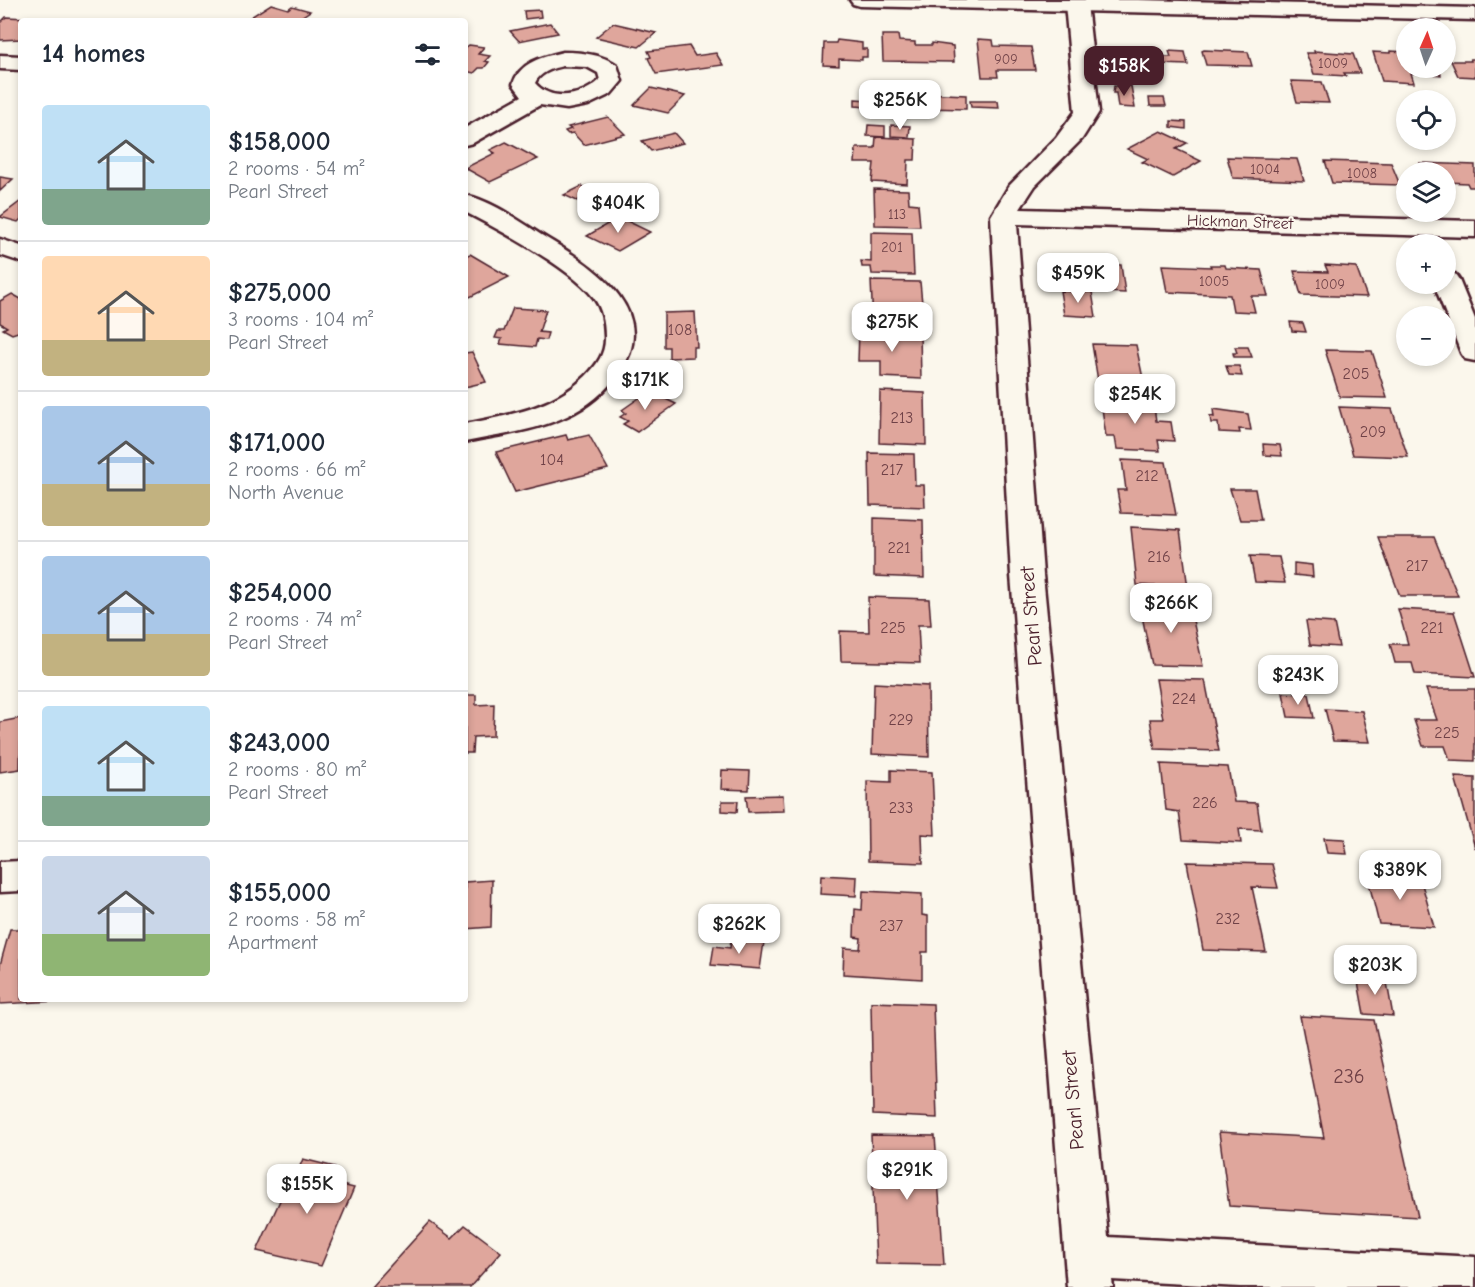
<!DOCTYPE html>
<html lang="en">
<head>
<meta charset="utf-8">
<style>
	:root { --surface:#fff; --page:#f2f2f3; --text:#1f2937; --muted:#747a83; --line:#e0e1e3; --accent:#4a1f2b }
	body { margin:0; font-family:"Comic Neue",sans-serif; background:var(--page); color:var(--text); height:100vh; display:flex; flex-direction:column; font-size:22px; white-space:nowrap }
	* { box-sizing:border-box; margin:0 }
	p { font-size:20px; color:var(--muted) }
	.icon { flex:none; width:33px; height:33px; fill:none; stroke:currentColor; stroke-width:2; stroke-linecap:round; stroke-linejoin:round }
	.map { position:relative; flex:1; overflow:hidden }
	.side { position:absolute; left:18px; top:18px; width:450px; height:984px; display:flex; flex-direction:column; background:var(--surface); border-radius:6px; box-shadow:0 3px 9px #0003 }
	.side>* { flex:none }
	.needle { width:39px; rotate:3deg }
	.fabs { position:absolute; left:1396px; top:18px; display:grid; gap:12px }
	.fabs a { display:grid; place-items:center; width:60px; height:60px; border-radius:50%; background:var(--surface); box-shadow:0 3px 9px #0003; font-size:30px }
	.price { position:absolute; translate:-50% -51px; padding:0 14px; border-radius:12px; background:#fff; color:#222; font-size:20px; line-height:39px; filter:drop-shadow(0 2px 3px #0008) }
	.price::after { content:''; position:absolute; left:50%; top:36px; width:18px; height:14px; margin-left:-9px; background:inherit; clip-path:polygon(0 0,100% 0,50% 100%) }
	.price.on { background:var(--accent); color:#fff }
	ul { padding:0; list-style:none }
	li { display:flex; align-items:center; gap:18px; height:150px; padding:0 24px }
	li+li { border-top:2px solid var(--line) }
	li span { display:grid; place-items:center; flex:none; width:168px; height:120px; border-radius:6px; color:#555 }
	li>.icon { margin-inline-start:auto }
	span .icon { width:72px; height:72px; fill:#fffc; stroke-width:1 }
	li b { font-size:26px }
	h2 { display:flex; justify-content:space-between; align-items:center; height:72px; padding:0 24px; font-size:26px }
	.map>svg:first-child { display:block }
	.building { fill:#dfa69c; stroke:#4a1f2b; stroke-width:1.5 }
	.lines { fill:none; stroke-linecap:round; stroke-linejoin:round }
	.street-casing { stroke:#4a1f2b; stroke-width:5 }
	.secondary-casing { stroke:#4a1f2b; stroke-width:5 }
	.street { fill:#fbf7ec; fill-rule:evenodd }
	.secondary { fill:#fbf7ec; fill-rule:evenodd }
	.labels { text-anchor:middle; dominant-baseline:central; stroke-width:4.5; stroke-linejoin:round; paint-order:stroke }
	.far-number-label { font-size:14px; fill:#6f4147 }
	.far-street-label { font-size:16px; fill:#4a1f2b; stroke:#fbf7ec }
	.number-label { font-size:16px; fill:#6f4147 }
	.street-label { font-size:20px; fill:#4a1f2b; stroke:#fbf7ec }
	.near-number-label { font-size:20px; fill:#6f4147 }
</style>
</head>
<body>
<div class="map">
<svg width="1475" height="1287" viewBox="0 0 1475 1287">
	<rect width="100%" height="100%" fill="#fbf7ec"/>
	<filter id="ink" filterUnits="userSpaceOnUse"><feTurbulence type="fractalNoise" baseFrequency=".0167" numOctaves="2"/><feDisplacementMap in="SourceGraphic" scale="12" xChannelSelector="R" yChannelSelector="G"/><feConvolveMatrix kernelMatrix="1 2 1 2 8 2 1 2 1" color-interpolation-filters="sRGB"/></filter>
	<g filter="url(#ink)">
		<g class="building">
			<path d="M271,4L288,9L292,6L310,11L295,21H252L254,20L249,18Z"/>
			<path d="M540,10L541,17L525,19L524,11Z"/>
			<path d="M6,17L47,19L46,21H21V39L0,40V23Z"/>
			<path d="M550,23L558,33L519,41L510,31Z"/>
			<path d="M613,23L656,33L639,47L596,37Z"/>
			<path d="M882,35H898L899,41L915,42V45H932V43L953,46L954,62L883,61Z"/>
			<path d="M978,39L993,40L994,46L1031,47L1035,70H997L998,77H982Z"/>
			<path d="M837,40L862,43V49H867V57H862V60L839,59V66L823,65L824,43H836Z"/>
			<path d="M469,45L484,47L478,54L490,56L485,61L489,62L484,68H479L474,73L465,71V48Z"/>
			<path d="M689,46L695,56L716,53L723,65L656,74L648,58L651,57L648,51Z"/>
			<path d="M1132,47L1153,48L1158,57H1171L1169,51L1185,52L1188,65L1159,64L1160,67L1129,66L1126,50H1133Z"/>
			<path d="M1204,50L1248,52L1252,66L1206,65L1202,51Z"/>
			<path d="M1314,51L1353,54L1360,73H1344L1346,76L1314,74L1306,53H1315Z"/>
			<path d="M1390,51L1407,52V68H1439L1441,75L1411,73L1414,83L1382,81L1373,52L1390,53Z"/>
			<path d="M1470,59H1475V77L1458,76L1451,61H1471Z"/>
			<path d="M1291,81L1322,82L1329,103L1297,102Z"/>
			<path d="M1114,86H1131L1135,108L1118,107L1116,93H1113Z"/>
			<path d="M651,88L685,96L668,113L634,105Z"/>
			<path d="M924,93L966,95V109L924,108Z"/>
			<path d="M876,98L910,99V108L875,106Z"/>
			<path d="M1149,98H1164L1166,106H1150Z"/>
			<path d="M855,99L869,100L868,107L855,106Z"/>
			<path d="M970,101H998L999,108L971,107Z"/>
			<path d="M608,117L625,134L584,145L573,133L568,134L565,131L571,129L568,127Z"/>
			<path d="M1171,121L1186,122V129L1171,127Z"/>
			<path d="M868,125L885,126V137L867,136Z"/>
			<path d="M891,125L910,126L909,137L891,136Z"/>
			<path d="M1161,131L1187,143L1176,149L1201,161L1173,177L1142,162L1148,159L1127,149Z"/>
			<path d="M674,133L683,143L651,151L642,141Z"/>
			<path d="M876,137L916,139L915,160H908L907,184L872,182L874,163H855L856,148H875Z"/>
			<path d="M506,142L538,159L490,182L465,168L495,153L490,150Z"/>
			<path d="M1227,157L1297,159L1304,181L1233,178Z"/>
			<path d="M1325,161L1391,163L1400,185L1332,183Z"/>
			<path d="M1420,163L1475,165V187H1469L1467,183L1446,182V172H1424Z"/>
			<path d="M0,177L13,179L0,191Z"/>
			<path d="M582,186L594,192L577,201L564,195Z"/>
			<path d="M874,189L908,190L909,203L918,204L920,226L875,225Z"/>
			<path d="M21,201V219L18,222L0,217Z"/>
			<path d="M619,217L650,232L618,251L587,236Z"/>
			<path d="M871,232L912,233L914,275L872,274L871,267H862L861,261L871,262Z"/>
			<path d="M470,254L509,277L470,297L465,294V256Z"/>
			<path d="M1094,264L1121,265L1125,293L1060,290L1057,267L1094,269Z"/>
			<path d="M1162,265L1211,267L1210,265H1225L1226,268L1261,270L1268,296H1251L1255,312L1233,311L1230,295L1167,292Z"/>
			<path d="M1325,265L1356,267L1367,297L1301,295L1294,271L1328,272Z"/>
			<path d="M871,281L920,282L924,324L873,323Z"/>
			<path d="M1060,291L1092,292L1096,317L1064,315Z"/>
			<path d="M12,294L21,299V331L12,334L3,329L7,327L0,323V301Z"/>
			<path d="M513,308L546,310L539,332L548,333L546,340L537,339L535,347L500,344L502,339L495,338L498,331H504Z"/>
			<path d="M695,312L697,347H693V357L669,358V347H664V313Z"/>
			<path d="M1290,322L1303,323L1306,332L1292,331Z"/>
			<path d="M859,332L920,334L921,379L881,377V361H858Z"/>
			<path d="M1092,344L1136,345L1145,388L1099,387Z"/>
			<path d="M1235,347H1248L1252,357H1234L1233,353H1237Z"/>
			<path d="M1325,350L1372,351L1387,398L1340,397Z"/>
			<path d="M472,352L486,382L465,387V353Z"/>
			<path d="M1226,366H1239L1242,376L1229,375Z"/>
			<path d="M649,391L676,404L637,432L623,424L628,421L620,417L626,413L622,410Z"/>
			<path d="M880,391L925,393L926,445L879,443Z"/>
			<path d="M1107,398L1153,399L1156,421L1171,422L1174,441L1158,440L1160,451L1117,449L1115,437H1106L1102,408H1109Z"/>
			<path d="M1339,407L1392,409L1408,457L1353,455Z"/>
			<path d="M1213,409L1248,414L1251,430L1239,429L1240,433L1219,432L1218,423H1211L1210,416L1214,417Z"/>
			<path d="M566,435L568,440L589,435L608,469L515,492L496,452Z"/>
			<path d="M1263,444L1280,445L1282,456L1264,455Z"/>
			<path d="M869,453L914,454L915,485H924L925,507L870,505Z"/>
			<path d="M1122,460L1166,462L1176,515L1121,513L1117,490H1126Z"/>
			<path d="M1230,489H1255L1261,520H1240Z"/>
			<path d="M874,518L923,520L924,578L874,576Z"/>
			<path d="M1131,527L1180,530L1188,588L1137,585Z"/>
			<path d="M1378,537H1434L1458,596H1400Z"/>
			<path d="M1250,556L1279,557L1285,583L1255,582Z"/>
			<path d="M1294,563L1312,565L1313,577L1294,575Z"/>
			<path d="M868,597L929,599L931,625H918L920,663L841,661L840,631L869,632Z"/>
			<path d="M1139,601L1189,602L1203,666L1152,665Z"/>
			<path d="M1398,609L1454,612L1475,677L1415,674L1412,663H1395L1390,644H1408Z"/>
			<path d="M1306,621L1334,623L1339,647L1310,645Z"/>
			<path d="M1156,679L1205,680L1219,751L1155,749L1150,719H1163Z"/>
			<path d="M874,683L928,686L929,757L872,754Z"/>
			<path d="M1426,689H1475V761L1450,760L1445,746H1423L1414,720H1437Z"/>
			<path d="M1283,693L1309,694L1314,718L1288,717Z"/>
			<path d="M465,695H476V705L494,704L493,736L473,737L472,753H465Z"/>
			<path d="M1325,709L1362,711L1370,742L1333,741Z"/>
			<path d="M21,718L20,769L0,772V722Z"/>
			<path d="M1161,764L1228,767L1234,802L1257,803L1261,830L1239,829L1241,843L1183,840L1179,812L1166,810Z"/>
			<path d="M722,770L750,771L749,790L721,789Z"/>
			<path d="M891,770L932,772L935,835L922,834L923,863L868,861L867,781L891,782Z"/>
			<path d="M1455,777L1475,778V848Z"/>
			<path d="M783,795L784,811L748,812L746,796Z"/>
			<path d="M722,801H738L737,812L722,811Z"/>
			<path d="M1324,838L1344,839L1347,854L1327,853Z"/>
			<path d="M1187,862L1272,864L1278,888L1252,887L1266,952L1203,950Z"/>
			<path d="M821,875L857,877L856,896L820,894Z"/>
			<path d="M1367,875L1420,877L1434,927L1379,924Z"/>
			<path d="M492,880L491,927L465,929V882Z"/>
			<path d="M863,891L922,894V915L928,916V952H922V979L843,974L844,948L860,949L861,938L854,937L855,909L862,910Z"/>
			<path d="M10,929H21V999H58L57,1001L0,1004V965Z"/>
			<path d="M731,940L764,942L760,969L711,965L714,946L730,948Z"/>
			<path d="M1357,976L1386,977L1393,1016L1364,1014Z"/>
			<path d="M871,1002L933,1004L937,1118L873,1115Z"/>
			<path d="M1300,1016L1374,1020L1418,1217L1229,1206L1219,1132L1324,1138Z"/>
			<path d="M871,1135L935,1136L944,1265L876,1264Z"/>
			<path d="M303,1159L335,1167L329,1182L354,1188L321,1266L257,1251L293,1172L297,1173Z"/>
			<path d="M430,1222L452,1238L465,1225L501,1252L470,1287H371Z"/>
		</g>
		<g class="lines">
			<defs>
				<g id="street">
					<path d="M1068,0H1084L1087,4L1099,112L1082,139L1035,186L1020,209L1475,221V237L1017,224L1043,575L1108,1237L1475,1257V1287H1240L1112,1280L1113,1287H1067L1011,575L991,216L1009,186L1056,138L1075,112L1065,4Z"/>
					<path d="M563,52C582,52 601,54 617,65L622,81L611,94L588,105L567,109L540,105L473,143L465,145V128L522,96L513,84C520,62 542,57 563,52ZM563,66L587,67L598,73L600,80C583,96 552,103 535,83C539,73 553,68 563,66Z"/>
					<path d="M0,55L21,56V70L0,69Z"/>
					<path d="M465,195C497,202 525,226 553,242C599,270 661,314 619,373C606,391 587,407 567,416C535,431 499,435 465,442V424C509,415 552,409 586,376C597,365 606,353 605,336C605,322 602,309 594,298C571,268 500,230 465,212Z"/>
					<path d="M0,239L21,246V262L0,255Z"/>
					<path d="M1446,272L1455,274L1459,280L1475,319V361L1465,359L1461,353L1434,284H1446Z"/>
					<path d="M21,861V891L0,892V862Z"/>
				</g>
				<path id="secondary" d="M850,0H1138L1475,8V20L860,6L853,4Z"/>
			</defs>
			<use href="#street" class="street-casing"/>
			<use href="#secondary" class="secondary-casing"/>
			<use href="#street" class="street"/>
			<use href="#secondary" class="secondary"/>
		</g>
	</g>
	<g class="labels">
		<g class="far-number-label">
			<text x="1006" y="59">909</text>
			<text x="1333" y="63">1009</text>
			<text x="1265" y="169">1004</text>
			<text x="1362" y="173">1008</text>
			<text x="897" y="214">113</text>
			<text x="892" y="247">201</text>
			<text x="1214" y="281">1005</text>
			<text x="1330" y="284">1009</text>
		</g>
		<g class="far-street-label">
			<text transform="translate(1240 222) rotate(2)">Hickman Street</text>
		</g>
		<g class="number-label">
			<text x="680" y="330">108</text>
			<text x="1356" y="374">205</text>
			<text x="902" y="418">213</text>
			<text x="1373" y="432">209</text>
			<text x="552" y="460">104</text>
			<text x="892" y="470">217</text>
			<text x="1147" y="476">212</text>
			<text x="899" y="548">221</text>
			<text x="1159" y="557">216</text>
			<text x="1417" y="566">217</text>
			<text x="893" y="628">225</text>
			<text x="1432" y="628">221</text>
			<text x="1184" y="699">224</text>
			<text x="901" y="720">229</text>
			<text x="1447" y="733">225</text>
			<text x="1205" y="803">226</text>
			<text x="901" y="808">233</text>
			<text x="1228" y="919">232</text>
			<text x="891" y="926">237</text>
		</g>
		<g class="street-label">
			<text transform="translate(1031 616) rotate(-95)">Pearl Street</text>
			<text transform="translate(1073 1100) rotate(-95)">Pearl Street</text>
		</g>
		<g class="near-number-label">
			<text x="1349" y="1076">236</text>
		</g>
	</g>
</svg>
<div class="fabs">
<a><svg class="needle" viewBox="-14 -14 28 28"><path d="M0-13l5 13h-10z" fill="#e53935"/><path d="M0 13l5-13h-10z" fill="#747a83"/></svg></a>
<a><svg class="icon" aria-label="locate" viewBox="0 0 24 24"><circle cx="12" cy="12" r="6"/><path d="M12 2v4M12 18v4M2 12h4M18 12h4"/></svg></a>
<a><svg class="icon" aria-label="layers" viewBox="0 0 24 24"><path d="M12 4l9 5-9 5-9-5zM3 14l9 5 9-5"/></svg></a>
<a>+</a>
<a>−</a>
</div>
<b class="price on" style="left:1124px;top:97px">$158K</b>
<b class="price" style="left:900px;top:131px">$256K</b>
<b class="price" style="left:618px;top:234px">$404K</b>
<b class="price" style="left:1078px;top:304px">$459K</b>
<b class="price" style="left:892px;top:353px">$275K</b>
<b class="price" style="left:645px;top:411px">$171K</b>
<b class="price" style="left:1135px;top:425px">$254K</b>
<b class="price" style="left:1171px;top:634px">$266K</b>
<b class="price" style="left:1298px;top:706px">$243K</b>
<b class="price" style="left:1400px;top:901px">$389K</b>
<b class="price" style="left:739px;top:955px">$262K</b>
<b class="price" style="left:1375px;top:996px">$203K</b>
<b class="price" style="left:907px;top:1201px">$291K</b>
<b class="price" style="left:307px;top:1215px">$155K</b>
<section class="side">
<h2>14 homes<svg class="icon" aria-label="filters" viewBox="0 0 24 24"><path d="M4 7h16M4 17h16"/><circle cx="9" cy="7" r="2"/><circle cx="15" cy="17" r="2"/></svg></h2>
<ul>
<li><span style="background:linear-gradient(#bfe0f5 70%,#7fa58c 0)"><svg class="icon" aria-label="home" viewBox="0 0 24 24"><path d="M3 11l9-7 9 7M6 9v11h12V9"/></svg></span><div><b>$158,000</b><p>2 rooms · 54 m²</p><p>Pearl Street</p></div></li>
<li><span style="background:linear-gradient(#ffd9b3 70%,#c2b280 0)"><svg class="icon" aria-label="home" viewBox="0 0 24 24"><path d="M3 11l9-7 9 7M6 9v11h12V9"/></svg></span><div><b>$275,000</b><p>3 rooms · 104 m²</p><p>Pearl Street</p></div></li>
<li><span style="background:linear-gradient(#a9c7e8 65%,#c2b280 0)"><svg class="icon" aria-label="home" viewBox="0 0 24 24"><path d="M3 11l9-7 9 7M6 9v11h12V9"/></svg></span><div><b>$171,000</b><p>2 rooms · 66 m²</p><p>North Avenue</p></div></li>
<li><span style="background:linear-gradient(#a9c7e8 65%,#c2b280 0)"><svg class="icon" aria-label="home" viewBox="0 0 24 24"><path d="M3 11l9-7 9 7M6 9v11h12V9"/></svg></span><div><b>$254,000</b><p>2 rooms · 74 m²</p><p>Pearl Street</p></div></li>
<li><span style="background:linear-gradient(#bfe0f5 75%,#7fa58c 0)"><svg class="icon" aria-label="home" viewBox="0 0 24 24"><path d="M3 11l9-7 9 7M6 9v11h12V9"/></svg></span><div><b>$243,000</b><p>2 rooms · 80 m²</p><p>Pearl Street</p></div></li>
<li><span style="background:linear-gradient(#c9d6e8 65%,#8fb573 0)"><svg class="icon" aria-label="home" viewBox="0 0 24 24"><path d="M3 11l9-7 9 7M6 9v11h12V9"/></svg></span><div><b>$155,000</b><p>2 rooms · 58 m²</p><p>Apartment</p></div></li>
</ul>
</section>
</div>
</body>
</html>
